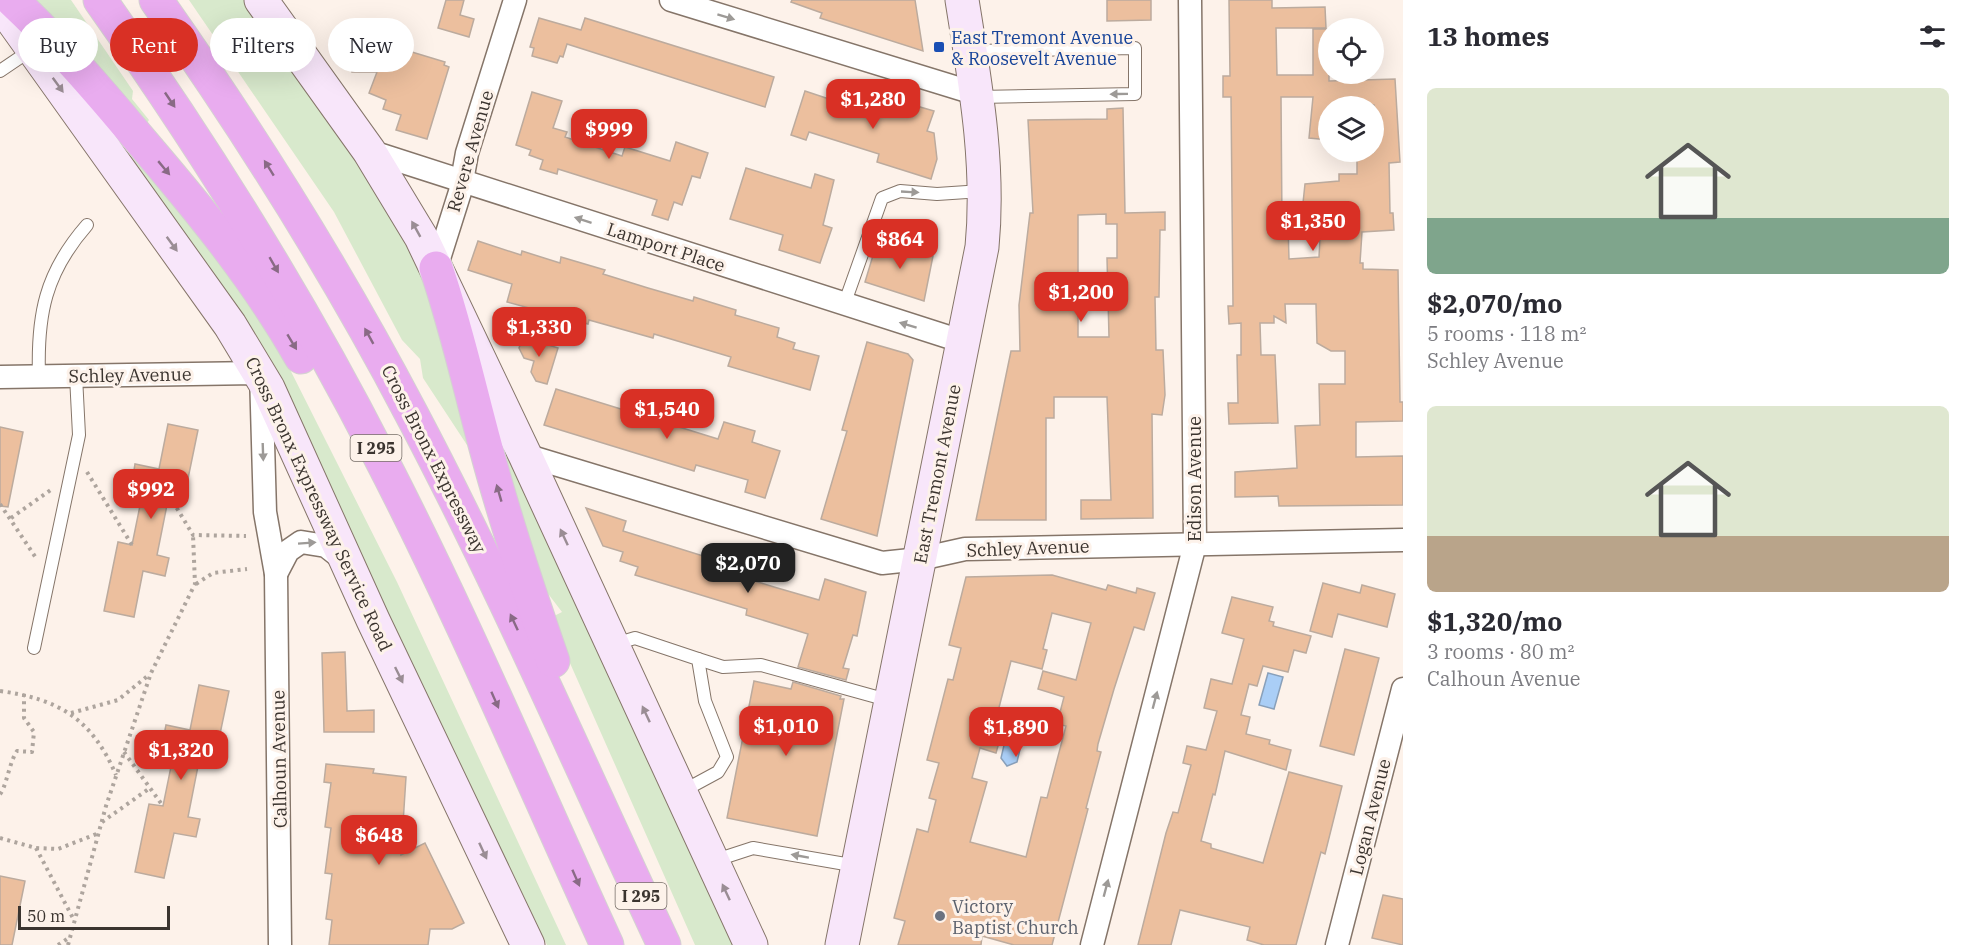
<!DOCTYPE html>
<html lang="en">
<head>
<meta charset="utf-8">
<style>
	:root { --surface:#fff; --page:#f7f7f7; --text:#2b2b33; --muted:#7c7c81; --accent:#d93025 }
	body { margin:0; font-family:"IBM Plex Serif",serif; background:var(--page); color:var(--text); height:100vh; display:flex; flex-direction:column; font-size:22px; white-space:nowrap }
	* { box-sizing:border-box; margin:0 }
	p { font-size:20px; color:var(--muted) }
	.icon { flex:none; width:33px; height:33px; fill:none; stroke:currentColor; stroke-width:2; stroke-linecap:round; stroke-linejoin:round }
	.map { position:relative; flex:1; overflow:hidden }
	.details { display:flex; flex-direction:column; background:var(--surface); width:570px }
	.details>* { flex:none }
	.guide { position:absolute; left:18px; top:18px; width:570px; height:54px; display:flex; gap:12px }
	.controls { position:absolute; left:1318px; top:18px; display:grid; gap:12px }
	.controls a { display:grid; place-items:center; width:66px; height:66px; border-radius:50%; background:var(--surface); box-shadow:0 6px 24px #0002; font-size:30px }
	.scale { position:absolute; left:18px; bottom:15px; width:152px; box-sizing:border-box; padding-left:6px; border:3px solid #3b342f; border-top:0; font-size:16px; line-height:21px; white-space:nowrap; color:#3b342f; -webkit-text-stroke:4px #fdf2ea; paint-order:stroke }
	.price { position:absolute; translate:-50% -51px; padding:0 14px; border-radius:12px; background:var(--accent); color:#fff; font-size:20px; line-height:39px; filter:drop-shadow(0 2px 3px #0008) }
	.price::after { content:''; position:absolute; left:50%; top:36px; width:18px; height:14px; margin-left:-9px; background:inherit; clip-path:polygon(0 0,100% 0,50% 100%) }
	.price.current { background:#222; color:#fff }
	ul { padding:0; list-style:none }
	li { display:grid; align-content:center; gap:12px; height:318px; padding:0 24px }
	li span { display:grid; place-items:center; height:186px; border-radius:9px; color:#555 }
	li>.icon { margin-inline-start:auto }
	span .icon { width:108px; height:108px; fill:#fffc; stroke-width:1 }
	li b { font-size:26px }
	h2 { display:flex; justify-content:space-between; align-items:center; height:72px; padding:0 24px; font-size:26px }
	.tag { padding:0 21px; border-radius:27px; background:var(--surface); box-shadow:0 6px 24px #0002; font-size:21px; line-height:54px }
	.tag.current { background:var(--accent); color:#fff }
	main { display:flex; flex:1; min-height:0 }
	.map>svg:first-child { display:block }
	.green { fill:#d8e9cc }
	.water { fill:#aacef6; stroke:#89a0ba; stroke-width:1.5 }
	.building { fill:#ecbf9e; stroke:#bcab9e; stroke-width:1.5; fill-rule:evenodd }
	.lines { fill:none; stroke-linecap:round; stroke-linejoin:round }
	.service-casing { stroke:#857569; stroke-width:14 }
	.minor-casing { stroke:#857569; stroke-width:25 }
	.secondary-casing { stroke:#857569; stroke-width:35 }
	.motorway-casing { stroke:#d4d2d1; stroke-width:35 }
	.path { stroke:#aea59e; stroke-width:4; stroke-dasharray:3 4.5; stroke-linecap:butt }
	.service { stroke:#fff; stroke-width:12 }
	.minor { stroke:#fff; stroke-width:22 }
	.secondary { stroke:#f8e6fa; stroke-width:33 }
	.motorway { stroke:#e9acef; stroke-width:33 }
	.oneway { fill:#9d9a97 }
	.oneway2 { fill:#9a8d94 }
	.oneway3 { fill:#896a85 }
	.transit-dot { fill:#1a4fb4; stroke:#fdf2ea; stroke-width:2 }
	.worship-dot { fill:#6b7280; stroke:#fdf2ea; stroke-width:2 }
	.labels { text-anchor:middle; dominant-baseline:central; stroke-width:6; stroke-linejoin:round; paint-order:stroke }
	.shield { fill:#fdf2ea; stroke:#756d67; stroke-width:1.5 }
	.shield-label { font-size:16px; font-weight:bold; fill:#3b342f }
	.transit-label { font-size:18px; fill:#164399; stroke:#fdf2ea; text-anchor:start }
	.street-label { font-size:18px; fill:#3b342f; stroke:#fdf2ea }
	.worship-label { font-size:18px; fill:#5b616d; stroke:#fdf2ea; text-anchor:start }
</style>
</head>
<body>
<main>
<div class="map">
<svg width="1403" height="945" viewBox="0 0 1403 945">
	<rect width="100%" height="100%" fill="#fdf2ea"/>
	<g class="green">
		<path d="M25,0H71L133,91L132,99L149,120L142,129Z"/>
		<path d="M189,0H245C315,98 398,197 439,312C454,354 463,400 475,443L467,445L423,378L420,359L402,340L334,212Z"/>
		<path d="M66,74L255,300L397,582L566,945H547L358,551L282,378L250,325Z"/>
		<path d="M483,396L734,945H695L550,618L562,612L546,591Z"/>
	</g>
	<g class="water">
		<path d="M1268,673L1283,677L1274,709L1259,705Z"/>
		<path d="M1010,737L1018,738L1021,745L1017,762L1007,766L1001,758L1005,741Z"/>
	</g>
	<g class="building">
		<path d="M446,0H464L460,15L474,19L469,37L438,28Z"/>
		<path d="M792,0H915L923,51L820,18L822,13L791,2Z"/>
		<path d="M1107,0H1151V20L1107,21Z"/>
		<path d="M1229,0H1272V8L1325,7L1326,28H1276L1277,75H1313V29H1329V81L1395,79L1400,162L1389,163L1390,213H1393L1394,230L1362,232L1360,263H1363V269L1398,270L1400,402H1403V421L1356,422V457L1403,456V505L1279,506L1278,496L1235,497V472L1297,468L1295,426L1320,425L1319,384H1345V351H1331L1317,343L1316,304H1285L1286,323L1274,316V323H1260L1261,355H1275L1278,423L1229,424L1228,403H1238L1237,355H1241V323L1229,324L1228,306H1233L1231,97H1223V76H1230ZM1281,97H1313L1309,138L1329,140V106L1374,105V152L1357,153V174H1339V181L1305,184L1303,203H1340V236H1336V239L1320,238L1319,257L1289,259L1288,225H1282Z"/>
		<path d="M539,18L581,30L585,18L774,77L765,107L567,44L563,57L560,56L557,63L532,56L534,48L530,47Z"/>
		<path d="M349,33L445,62L444,65L449,67L427,139L396,130L401,115L383,109L386,100L369,93L377,72H352Z"/>
		<path d="M805,91L847,105L849,96L893,110L896,100L934,111L927,131L934,133L937,159L931,179L877,162L879,154L809,132L806,140L791,135Z"/>
		<path d="M532,92L562,101L553,128L567,132L565,137L622,156L625,147L670,161L676,142L708,153L700,178L692,176L682,205L674,202L668,220L652,215L657,200L558,169L557,174L540,169L543,160L529,155L531,150L516,145Z"/>
		<path d="M1123,108L1125,213L1165,212V230H1160L1159,297H1155L1156,350H1163L1165,395L1162,415L1152,414L1153,518L1081,519V500H1111L1107,397H1054V418H1046V520H976L1011,351H1020L1019,305L1030,213H1033L1028,120L1107,119V109ZM1106,214V224H1117V258H1107L1109,337H1078V215Z"/>
		<path d="M746,168L811,188L815,174L834,180L823,225L832,228L820,263L779,250L783,235L730,219Z"/>
		<path d="M878,239L933,256L924,301L865,282Z"/>
		<path d="M478,241L521,255L522,251L560,263L561,257L605,270L603,274L648,288L693,301L694,297L713,303L736,310L735,315L779,328L777,337L795,343L793,349L819,356L810,390L728,366L731,357L654,334L653,338L589,320L588,324L507,302L512,284L468,270Z"/>
		<path d="M523,337L558,348L547,384L536,381L531,372L534,361L524,358L519,348Z"/>
		<path d="M867,342L908,354L913,360L877,536L821,519L847,431L842,430Z"/>
		<path d="M556,389L718,439L724,422L755,431L752,442L780,451L765,498L745,492L748,480L696,465L694,471L544,425Z"/>
		<path d="M168,424L198,430L184,498L169,495L157,555L169,558L165,576L143,571L134,617L104,611L118,542L132,545L144,486L132,483L135,464L159,469Z"/>
		<path d="M0,427L23,432L8,507L0,506Z"/>
		<path d="M586,508L626,521L623,531L748,570L745,578L774,587L819,600L825,579L866,592L857,636L853,635L843,668L849,669L846,680L798,667L808,634L746,615L747,609L635,575L638,567L620,561L623,552L603,546Z"/>
		<path d="M1052,575L1106,590L1108,585L1136,593L1137,588L1155,593L1144,630L1134,627L1114,689L1098,744L1097,751L1101,752L1086,808L1088,809L1052,945H1014L982,936L981,945H898L905,921L894,918L917,829L928,832L936,800L929,798L939,763L927,760L948,679L953,680L961,648L949,645L966,577ZM1052,613L1091,623L1076,680L1043,671L1038,689L1064,697L1057,724L1066,726L1047,798L1041,797L1026,857L970,842L987,782L972,778L980,748L996,753L1004,725L995,723L1011,661L1042,669L1047,650L1043,649Z"/>
		<path d="M1323,583L1360,593L1362,585L1395,594L1387,627L1338,614L1332,637L1310,631Z"/>
		<path d="M1232,597L1273,607L1269,621L1274,622L1273,626L1311,636L1306,653L1294,650L1288,672L1263,666L1257,686L1249,684L1241,715L1250,717L1246,734L1270,740L1269,744L1291,750L1286,770L1225,751L1215,795L1213,794L1201,841L1211,844V848L1263,863L1289,772L1342,786L1325,854L1321,852L1296,945H1264L1247,940L1250,927L1180,910L1171,945H1138L1166,833L1173,812L1178,813L1191,765L1183,763L1187,746L1206,750L1217,711L1204,708L1211,679L1232,684L1244,639L1222,633Z"/>
		<path d="M1345,649L1379,658L1354,755L1320,746Z"/>
		<path d="M345,652L347,711L374,710V732H324L322,653Z"/>
		<path d="M754,681L791,689L793,682L841,696L840,699H844L817,836L727,818Z"/>
		<path d="M199,685L229,691L220,734H214L213,759L200,756L188,817L200,819L196,837L174,833L164,878L135,872L149,804L163,806L175,747L162,745L166,725L190,730Z"/>
		<path d="M326,764L374,769L373,773L406,777L401,855L425,843L464,923L452,929H430L428,945H329L332,920L326,919L332,874L325,873L331,828L325,827L331,783L324,782Z"/>
		<path d="M0,876L25,881L12,945H0Z"/>
		<path d="M1383,895L1403,899V945L1372,938Z"/>
	</g>
	<g class="lines">
		<defs>
			<g id="service">
				<path d="M971,51L1135,48V94L978,97"/>
				<path d="M0,71L31,50"/>
				<path d="M844,305L882,198L900,191L937,194L982,191"/>
				<path d="M39,376C37,315 45,273 87,225"/>
				<path d="M615,644L635,638L698,659L705,701L727,757L718,772L681,792"/>
				<path d="M34,648L79,435L76,376"/>
				<path d="M698,659L723,667L761,665L891,701"/>
				<path d="M713,861L753,848L857,866"/>
			</g>
			<g id="minor">
				<path d="M671,0L977,94"/>
				<path d="M369,151L964,342"/>
				<path d="M436,268L460,192L467,153L515,0"/>
				<path d="M0,377L261,373L265,512L276,574L280,945"/>
				<path d="M525,455L882,563L920,559L965,549L1403,540"/>
				<path d="M276,574L288,551L301,542L326,546L345,561"/>
				<path d="M1092,945L1195,544L1190,0"/>
				<path d="M1337,945L1403,689"/>
			</g>
			<g id="secondary">
				<path d="M261,0L369,151L421,237L525,455L751,945"/>
				<path d="M0,3L230,325L268,388L373,620L528,945"/>
				<path d="M842,945L982,247C990,164 975,82 962,0"/>
			</g>
			<g id="motorway">
				<path d="M12,0C59,44 100,92 141,141C200,210 256,278 301,357"/>
				<path d="M100,0C203,146 298,296 379,455C462,615 532,782 607,945"/>
				<path d="M156,0C249,132 336,270 411,413C503,587 581,768 664,945"/>
				<path d="M436,268C457,329 470,390 487,452C506,523 529,592 553,661"/>
			</g>
		</defs>
		<use href="#service" class="service-casing"/>
		<use href="#minor" class="minor-casing"/>
		<use href="#secondary" class="secondary-casing"/>
		<use href="#motorway" class="motorway-casing"/>
		<g class="path">
			<path d="M87,472L132,545"/>
			<path d="M169,495L193,535L246,536"/>
			<path d="M0,504L36,558"/>
			<path d="M11,518L52,489"/>
			<path d="M196,584L213,573L247,569"/>
			<path d="M0,691C59,699 92,719 116,775"/>
			<path d="M71,713L118,700L150,674"/>
			<path d="M124,752L163,806"/>
			<path d="M0,794C6,788 9,763 17,751L32,752L34,732L24,718V694"/>
			<path d="M102,822L150,788"/>
			<path d="M0,838L36,848L58,849L99,833"/>
			<path d="M36,848L74,920"/>
			<path d="M58,945L70,937"/>
			<path d="M68,945L106,806L151,673L195,584L193,535"/>
		</g>
		<use href="#service" class="service"/>
		<use href="#minor" class="minor"/>
		<use href="#secondary" class="secondary"/>
		<use href="#motorway" class="motorway"/>
	</g>
	<defs><path id="oneway-solid" d="M-6-.8H1V-3.2L6.5 0L1 3.2V.8H-6Z" transform="scale(1.5)"/></defs>
	<g class="oneway">
		<use href="#oneway-solid" transform="translate(726 17) rotate(17)"/>
		<use href="#oneway-solid" transform="translate(1119 94) rotate(179)"/>
		<use href="#oneway-solid" transform="translate(910 192) rotate(3)"/>
		<use href="#oneway-solid" transform="translate(583 220) rotate(-162)"/>
		<use href="#oneway-solid" transform="translate(908 325) rotate(-163)"/>
		<use href="#oneway-solid" transform="translate(263 452) rotate(88)"/>
		<use href="#oneway-solid" transform="translate(307 543) rotate(-4)"/>
		<use href="#oneway-solid" transform="translate(1155 700) rotate(-75)"/>
		<use href="#oneway-solid" transform="translate(800 856) rotate(-170)"/>
		<use href="#oneway-solid" transform="translate(1106 888) rotate(-75)"/>
	</g>
	<g class="oneway2">
		<use href="#oneway-solid" transform="translate(58 85) rotate(54)"/>
		<use href="#oneway-solid" transform="translate(416 229) rotate(-119)"/>
		<use href="#oneway-solid" transform="translate(172 244) rotate(54)"/>
		<use href="#oneway-solid" transform="translate(564 537) rotate(-115)"/>
		<use href="#oneway-solid" transform="translate(399 675) rotate(64)"/>
		<use href="#oneway-solid" transform="translate(646 714) rotate(-115)"/>
		<use href="#oneway-solid" transform="translate(483 851) rotate(65)"/>
		<use href="#oneway-solid" transform="translate(726 892) rotate(-115)"/>
	</g>
	<g class="oneway3">
		<use href="#oneway-solid" transform="translate(170 100) rotate(56)"/>
		<use href="#oneway-solid" transform="translate(164 168) rotate(50)"/>
		<use href="#oneway-solid" transform="translate(269 168) rotate(-122)"/>
		<use href="#oneway-solid" transform="translate(274 265) rotate(60)"/>
		<use href="#oneway-solid" transform="translate(369 336) rotate(-119)"/>
		<use href="#oneway-solid" transform="translate(292 342) rotate(59)"/>
		<use href="#oneway-solid" transform="translate(499 493) rotate(-106)"/>
		<use href="#oneway-solid" transform="translate(514 622) rotate(-115)"/>
		<use href="#oneway-solid" transform="translate(495 700) rotate(66)"/>
		<use href="#oneway-solid" transform="translate(576 878) rotate(66)"/>
	</g>
	<rect class="transit-dot" x="933" y="41" width="12" height="12" rx="3"/>
	<circle class="worship-dot" cx="940" cy="916" r="6"/>
	<g class="labels">
		<g class="shield">
			<rect x="350.5" y="435" width="51" height="26" rx="4.5"/>
			<rect x="615.5" y="883" width="51" height="26" rx="4.5"/>
		</g>
		<g class="shield-label">
			<text x="376" y="448">I 295</text>
			<text x="641" y="896">I 295</text>
		</g>
		<g class="transit-label">
			<text x="951" y="37">East Tremont Avenue<tspan x="951" dy="21">&amp; Roosevelt Avenue</tspan></text>
		</g>
		<g class="street-label">
			<text transform="translate(470 151) rotate(-74)">Revere Avenue</text>
			<text transform="translate(666 247) rotate(18)">Lamport Place</text>
			<text transform="translate(130 375) rotate(-1)">Schley Avenue</text>
			<text transform="translate(434 459) rotate(63)">Cross Bronx Expressway</text>
			<text transform="translate(937 474) rotate(-79)">East Tremont Avenue</text>
			<text transform="translate(1194 479) rotate(-90)">Edison Avenue</text>
			<text transform="translate(319 504) rotate(65)">Cross Bronx Expressway Service Road</text>
			<text transform="translate(1028 548) rotate(-2)">Schley Avenue</text>
			<text transform="translate(279 759) rotate(-91)">Calhoun Avenue</text>
			<text transform="translate(1370 817) rotate(-76)">Logan Avenue</text>
		</g>
		<g class="worship-label">
			<text x="952" y="906">Victory<tspan x="952" dy="21">Baptist Church</tspan></text>
		</g>
	</g>
</svg>
<div class="controls">
<a><svg class="icon" aria-label="locate" viewBox="0 0 24 24"><circle cx="12" cy="12" r="6"/><path d="M12 2v4M12 18v4M2 12h4M18 12h4"/></svg></a>
<a><svg class="icon" aria-label="layers" viewBox="0 0 24 24"><path d="M12 4l9 5-9 5-9-5zM3 14l9 5 9-5"/></svg></a>
</div>
<div class="scale">50 m</div>
<b class="price" style="left:873px;top:130px">$1,280</b>
<b class="price" style="left:609px;top:160px">$999</b>
<b class="price" style="left:1313px;top:252px">$1,350</b>
<b class="price" style="left:900px;top:270px">$864</b>
<b class="price" style="left:1081px;top:323px">$1,200</b>
<b class="price" style="left:539px;top:358px">$1,330</b>
<b class="price" style="left:667px;top:440px">$1,540</b>
<b class="price" style="left:151px;top:520px">$992</b>
<b class="price current" style="left:748px;top:594px">$2,070</b>
<b class="price" style="left:786px;top:757px">$1,010</b>
<b class="price" style="left:1016px;top:758px">$1,890</b>
<b class="price" style="left:181px;top:781px">$1,320</b>
<b class="price" style="left:379px;top:866px">$648</b>
<div class="guide">
<a class="tag">Buy</a>
<a class="tag current">Rent</a>
<a class="tag">Filters</a>
<a class="tag">New</a>
</div>
</div>
<section class="details">
<h2>13 homes<svg class="icon" aria-label="filters" viewBox="0 0 24 24"><path d="M4 7h16M4 17h16"/><circle cx="9" cy="7" r="2"/><circle cx="15" cy="17" r="2"/></svg></h2>
<ul>
<li><span style="background:linear-gradient(#dfe7d0 70%,#7fa58c 0)"><svg class="icon" aria-label="home" viewBox="0 0 24 24"><path d="M3 11l9-7 9 7M6 9v11h12V9"/></svg></span><div><b>$2,070/mo</b><p>5 rooms · 118 m²</p><p>Schley Avenue</p></div></li>
<li><span style="background:linear-gradient(#dfe7d0 70%,#b9a48a 0)"><svg class="icon" aria-label="home" viewBox="0 0 24 24"><path d="M3 11l9-7 9 7M6 9v11h12V9"/></svg></span><div><b>$1,320/mo</b><p>3 rooms · 80 m²</p><p>Calhoun Avenue</p></div></li>
</ul>
</section>
</main>
</body>
</html>
